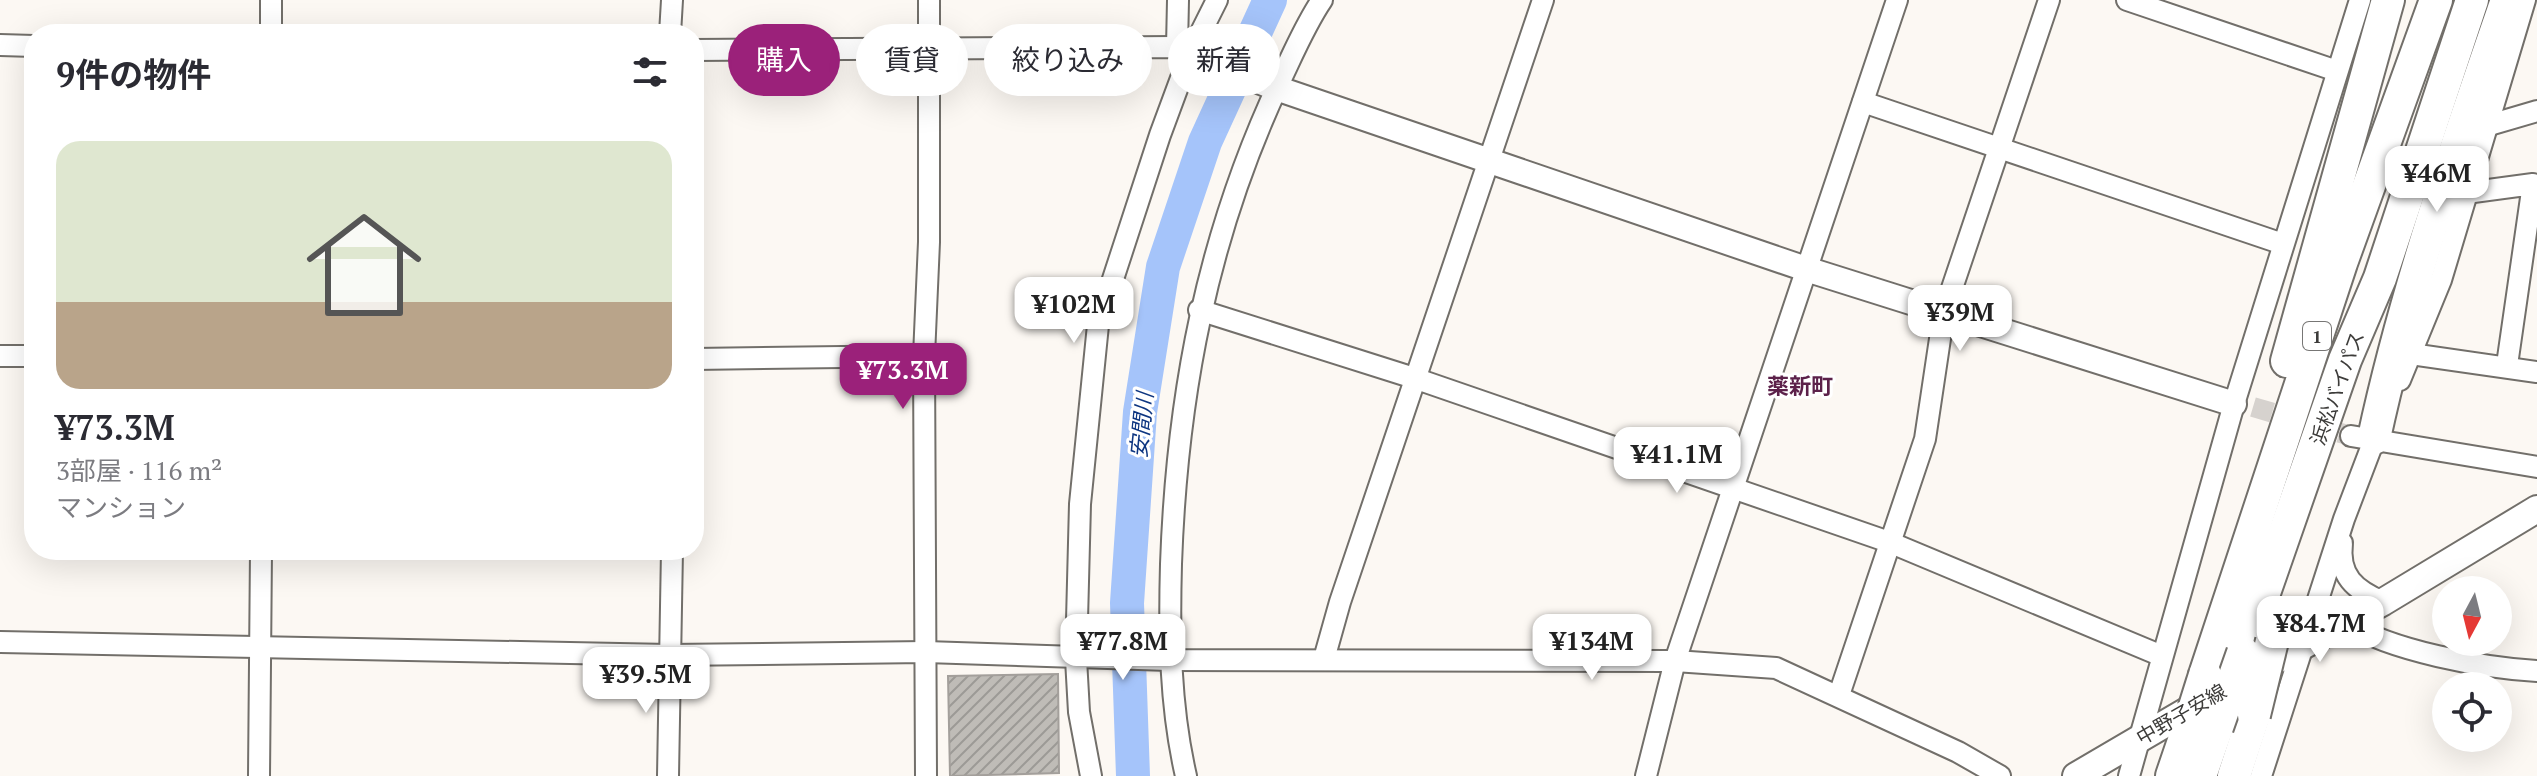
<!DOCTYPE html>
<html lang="ja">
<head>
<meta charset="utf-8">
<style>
	:root { --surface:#fff; --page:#f7f7f7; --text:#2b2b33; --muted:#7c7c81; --line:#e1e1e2; --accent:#9b217a }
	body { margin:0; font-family:"PT Serif","Noto Sans JP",serif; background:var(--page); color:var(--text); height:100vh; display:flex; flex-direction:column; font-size:30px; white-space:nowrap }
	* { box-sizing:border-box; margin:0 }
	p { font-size:26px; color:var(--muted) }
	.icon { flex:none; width:44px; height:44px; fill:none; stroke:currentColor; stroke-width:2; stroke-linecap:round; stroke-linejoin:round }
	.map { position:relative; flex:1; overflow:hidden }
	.drawer { position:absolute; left:24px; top:24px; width:680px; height:536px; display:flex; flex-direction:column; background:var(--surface); border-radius:32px; box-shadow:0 8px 32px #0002 }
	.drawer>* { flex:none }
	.top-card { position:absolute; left:728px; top:24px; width:760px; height:72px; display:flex; gap:16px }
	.needle { width:52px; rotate:187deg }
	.tools { position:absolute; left:2432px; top:576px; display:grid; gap:16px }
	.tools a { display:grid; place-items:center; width:80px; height:80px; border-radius:50%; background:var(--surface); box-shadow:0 8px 32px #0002; font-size:40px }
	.price { position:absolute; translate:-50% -68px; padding:0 18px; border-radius:16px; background:#fff; color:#222; font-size:26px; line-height:52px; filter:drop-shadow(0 2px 4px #0008) }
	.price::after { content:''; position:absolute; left:50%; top:48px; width:24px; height:18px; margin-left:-12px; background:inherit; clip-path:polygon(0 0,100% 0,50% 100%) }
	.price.selected { background:var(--accent); color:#fff }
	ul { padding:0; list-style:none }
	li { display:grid; align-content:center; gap:16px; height:424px; padding:0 32px }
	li+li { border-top:2px solid var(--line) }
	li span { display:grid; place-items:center; height:248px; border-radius:24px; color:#555 }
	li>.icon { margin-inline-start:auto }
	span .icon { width:144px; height:144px; fill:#fffc; stroke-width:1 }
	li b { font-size:34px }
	h2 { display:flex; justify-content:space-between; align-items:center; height:96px; padding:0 32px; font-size:34px }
	.chip { padding:0 28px; border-radius:36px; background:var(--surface); box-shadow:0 8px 32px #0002; font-size:28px; line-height:72px }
	.chip.selected { background:var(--accent); color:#fff }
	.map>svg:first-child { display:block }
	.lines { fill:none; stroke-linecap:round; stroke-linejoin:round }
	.river { stroke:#a5c4fa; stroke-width:34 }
	.building { fill:url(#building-hatch); stroke:#a39f9b; stroke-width:2 }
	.minor-tunnel { stroke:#d6d2ce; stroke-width:20; stroke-dasharray:20 10; stroke-linecap:butt }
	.minor-casing { stroke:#726f6a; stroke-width:24 }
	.tertiary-casing { stroke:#726f6a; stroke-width:28 }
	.secondary-casing { stroke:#726f6a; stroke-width:30 }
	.trunk-casing { stroke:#726f6a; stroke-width:36 }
	.minor { stroke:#fff; stroke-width:20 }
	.tertiary { stroke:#fff; stroke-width:24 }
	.secondary { stroke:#fff; stroke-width:26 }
	.trunk { stroke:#fff; stroke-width:32 }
	.trunk-bridge-casing { stroke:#726f6a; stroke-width:36; stroke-linecap:butt }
	.trunk-bridge { stroke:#fff; stroke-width:32 }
	.labels { text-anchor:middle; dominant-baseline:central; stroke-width:6; stroke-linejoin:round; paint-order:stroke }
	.shield { fill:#fff; stroke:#777675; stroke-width:2 }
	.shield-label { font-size:18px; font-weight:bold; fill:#3d3c3a }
	.street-label { font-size:20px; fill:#3d3c3a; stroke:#fff }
	.neighbourhood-label { font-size:22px; font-weight:bold; fill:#5c214a; stroke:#fff }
	.water-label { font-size:22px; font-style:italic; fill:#0e3681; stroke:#fff }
</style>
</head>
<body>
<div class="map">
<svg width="2537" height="776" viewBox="0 0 2537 776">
	<defs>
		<pattern id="building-hatch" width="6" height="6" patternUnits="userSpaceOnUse" patternTransform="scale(2)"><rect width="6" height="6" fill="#bfbcb7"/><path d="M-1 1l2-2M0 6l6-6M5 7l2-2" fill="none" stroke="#9c9a96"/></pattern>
	</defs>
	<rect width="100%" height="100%" fill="#fcf8f3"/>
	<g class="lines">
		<path class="river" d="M1133,776L1127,603L1140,412L1163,267L1205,142L1270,0"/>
	</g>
	<path class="building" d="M1058,674L1059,773L950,776L948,676Z"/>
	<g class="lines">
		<path class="minor-tunnel" d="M2253,407L2351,436"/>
		<defs>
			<g id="minor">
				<path d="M2127,0L2337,71"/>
				<path d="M271,34V0"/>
				<path d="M670,34L672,0"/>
				<path d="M0,45L34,46"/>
				<path d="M1177,47L1178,0"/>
				<path d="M694,50L1177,47L1190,54"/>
				<path d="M1863,102L2283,244"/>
				<path d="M2486,126L2537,111"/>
				<path d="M2466,193L2533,184L2507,365"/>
				<path d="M1199,310L1414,378L1889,542L2162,656"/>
				<path d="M2411,354L2537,372"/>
				<path d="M0,356H34"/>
				<path d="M924,356L929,242V0"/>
				<path d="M694,359L924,356L926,776"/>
				<path d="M2400,380L2441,280L2525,0"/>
				<path d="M2351,436L2537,467"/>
				<path d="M2342,543C2338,576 2355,590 2383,602"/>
				<path d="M2346,622C2390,651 2484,668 2537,671"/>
				<path d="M0,642L669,655L926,652L1169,660L1675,661L1776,668L1958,752L2000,776"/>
				<path d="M1324,659L1340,602L1543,0"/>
				<path d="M1839,695L1925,439L1944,312L2049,0"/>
				<path d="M259,776L261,550"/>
				<path d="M668,776L672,550"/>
				<path d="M1091,776L1079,712L1076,659L1080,504L1098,325L1160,135L1190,54L1217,0"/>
				<path d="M1186,776C1170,707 1169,635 1171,564C1177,394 1207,236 1280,81C1293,54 1305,25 1322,0"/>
				<path d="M1646,776L1675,661L1897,0"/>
				<path d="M2129,776L2234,404L2360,0"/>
				<path d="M2261,776L2344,519L2379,427"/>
			</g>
			<path id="tertiary" d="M1190,54L1276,88L1806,269L2234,404"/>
			<g id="secondary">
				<path d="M2255,672L2383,602L2537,509"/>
				<path d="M2076,776L2204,701"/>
			</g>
			<g id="trunk">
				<path d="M2287,361L2388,0"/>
				<path d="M2374,438C2406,289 2457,144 2507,0"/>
				<path d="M2243,653L2345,360L2380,278L2472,0"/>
				<path d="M2205,675L2341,263L2436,0"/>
				<path d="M2172,776L2188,729"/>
				<path d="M2200,776L2217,727"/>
				<path d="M2234,776L2254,715"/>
			</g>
		</defs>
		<use href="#minor" class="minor-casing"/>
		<use href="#tertiary" class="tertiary-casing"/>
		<use href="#secondary" class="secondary-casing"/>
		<use href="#trunk" class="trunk-casing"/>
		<use href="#minor" class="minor"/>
		<use href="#tertiary" class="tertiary"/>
		<use href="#secondary" class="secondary"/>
		<use href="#trunk" class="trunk"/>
		<defs>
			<g id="trunk-bridge">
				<path d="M2254,715L2272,641"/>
				<path d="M2217,727L2243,653"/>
				<path d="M2188,729L2205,675"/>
			</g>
		</defs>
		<use href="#trunk-bridge" class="trunk-bridge-casing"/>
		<use href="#trunk-bridge" class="trunk-bridge"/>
	</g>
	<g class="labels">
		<rect class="shield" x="2303" y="322" width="28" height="28" rx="6"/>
		<g class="shield-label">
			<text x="2317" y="336">1</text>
		</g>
		<g class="street-label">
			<text transform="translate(2337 388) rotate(-70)">浜松バイパス</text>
			<text transform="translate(2181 714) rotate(-30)">中野子安線</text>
		</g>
		<g class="neighbourhood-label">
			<text x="1800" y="385">薬新町</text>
		</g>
		<g class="water-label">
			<text transform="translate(1141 425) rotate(-84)">安間川</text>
		</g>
	</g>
</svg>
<div class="tools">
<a><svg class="needle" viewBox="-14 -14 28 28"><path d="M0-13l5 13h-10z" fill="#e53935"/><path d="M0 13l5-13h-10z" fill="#7c7c81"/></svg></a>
<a><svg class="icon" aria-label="locate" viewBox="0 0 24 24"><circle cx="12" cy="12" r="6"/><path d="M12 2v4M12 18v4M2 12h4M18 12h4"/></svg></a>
</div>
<b class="price" style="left:2437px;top:214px">¥46M</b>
<b class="price" style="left:1074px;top:345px">¥102M</b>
<b class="price" style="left:1960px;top:353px">¥39M</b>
<b class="price selected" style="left:903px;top:411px">¥73.3M</b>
<b class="price" style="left:1677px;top:495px">¥41.1M</b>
<b class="price" style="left:2320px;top:664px">¥84.7M</b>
<b class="price" style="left:1123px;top:682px">¥77.8M</b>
<b class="price" style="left:1592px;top:682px">¥134M</b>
<b class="price" style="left:646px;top:715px">¥39.5M</b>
<div class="top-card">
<a class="chip selected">購入</a>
<a class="chip">賃貸</a>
<a class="chip">絞り込み</a>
<a class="chip">新着</a>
</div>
<section class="drawer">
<h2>9件の物件<svg class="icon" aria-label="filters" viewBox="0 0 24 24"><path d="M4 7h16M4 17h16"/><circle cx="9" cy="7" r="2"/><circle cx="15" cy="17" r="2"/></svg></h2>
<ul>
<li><span style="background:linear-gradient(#dfe7d0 65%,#b9a48a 0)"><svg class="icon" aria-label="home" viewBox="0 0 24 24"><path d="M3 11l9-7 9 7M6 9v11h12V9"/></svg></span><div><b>¥73.3M</b><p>3部屋 · 116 m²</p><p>マンション</p></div></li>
</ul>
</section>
</div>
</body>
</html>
